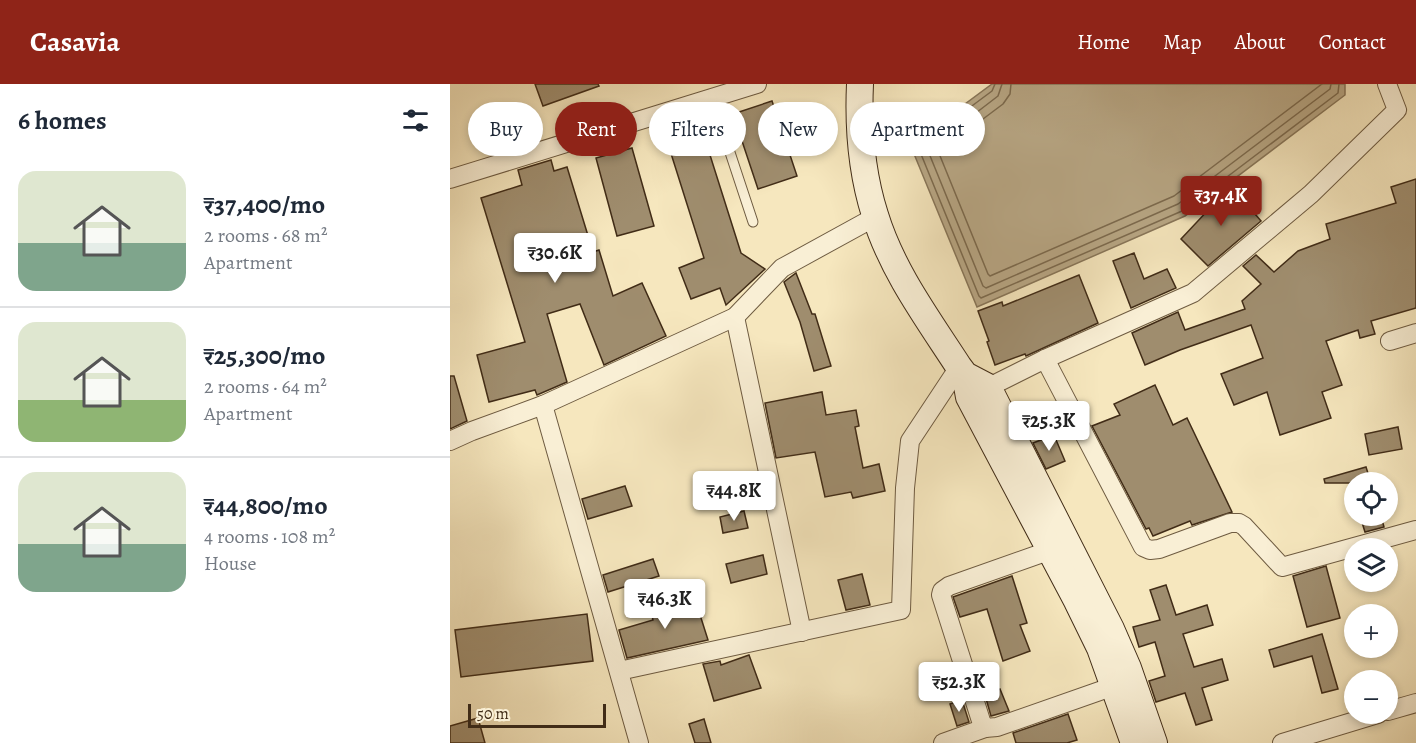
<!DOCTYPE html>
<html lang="en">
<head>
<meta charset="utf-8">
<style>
	:root { --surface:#fff; --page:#f6f6f7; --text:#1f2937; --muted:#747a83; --line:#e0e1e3; --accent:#8f2418 }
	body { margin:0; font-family:Alegreya,serif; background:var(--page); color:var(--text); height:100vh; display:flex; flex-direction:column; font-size:22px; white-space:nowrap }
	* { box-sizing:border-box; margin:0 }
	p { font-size:20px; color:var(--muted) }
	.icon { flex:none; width:33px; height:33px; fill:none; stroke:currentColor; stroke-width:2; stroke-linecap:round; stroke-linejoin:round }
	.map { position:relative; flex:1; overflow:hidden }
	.panel { display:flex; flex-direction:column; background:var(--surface); width:450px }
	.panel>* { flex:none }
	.hud { position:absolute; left:18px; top:18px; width:570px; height:54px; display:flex; gap:12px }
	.tools { position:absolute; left:894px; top:388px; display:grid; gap:12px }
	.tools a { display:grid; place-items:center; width:54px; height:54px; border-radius:50%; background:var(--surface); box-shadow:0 3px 9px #0003; font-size:30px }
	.scale { position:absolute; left:18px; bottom:15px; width:138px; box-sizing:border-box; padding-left:6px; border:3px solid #412c17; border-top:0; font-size:16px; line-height:21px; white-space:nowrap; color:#412c17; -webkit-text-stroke:4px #f9efd5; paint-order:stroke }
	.price { position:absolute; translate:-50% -51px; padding:0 14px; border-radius:6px; background:#fff; color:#222; font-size:20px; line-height:39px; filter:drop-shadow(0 2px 3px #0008) }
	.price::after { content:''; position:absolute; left:50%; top:36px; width:18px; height:14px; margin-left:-9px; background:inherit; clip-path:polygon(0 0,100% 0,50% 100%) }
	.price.on { background:var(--accent); color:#fff }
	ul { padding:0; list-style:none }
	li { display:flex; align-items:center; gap:18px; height:150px; padding:0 18px }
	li+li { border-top:2px solid var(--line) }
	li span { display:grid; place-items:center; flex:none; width:168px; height:120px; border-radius:18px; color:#555 }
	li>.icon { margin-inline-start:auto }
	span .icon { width:72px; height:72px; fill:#fffc; stroke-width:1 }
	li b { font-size:26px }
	h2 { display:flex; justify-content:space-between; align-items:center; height:72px; padding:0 18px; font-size:26px }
	.pill { padding:0 21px; border-radius:27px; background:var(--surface); box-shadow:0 3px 9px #0003; font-size:21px; line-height:54px }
	.pill.on { background:var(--accent); color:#fff }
	header { display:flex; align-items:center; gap:36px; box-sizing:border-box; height:84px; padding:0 30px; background:var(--accent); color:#fff }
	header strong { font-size:28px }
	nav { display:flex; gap:33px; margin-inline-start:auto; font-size:21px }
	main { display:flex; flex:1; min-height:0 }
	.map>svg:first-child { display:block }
	.water { fill:#b8a785; stroke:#887659; stroke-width:1.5 }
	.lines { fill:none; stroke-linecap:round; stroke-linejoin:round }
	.shore { stroke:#7c6a4e; stroke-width:1.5 }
	.building { fill:#9f8d6e; stroke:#412c17; stroke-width:1.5 }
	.service-casing { stroke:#6e5b41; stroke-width:11 }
	.minor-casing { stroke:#6e5b41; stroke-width:20 }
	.secondary-casing { stroke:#412c17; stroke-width:28 }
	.service { stroke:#f9efd5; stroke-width:9 }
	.minor { stroke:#f9efd5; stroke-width:18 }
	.secondary { stroke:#f9efd5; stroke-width:26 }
</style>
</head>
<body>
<header>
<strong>Casavia</strong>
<nav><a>Home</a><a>Map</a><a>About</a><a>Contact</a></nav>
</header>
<main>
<section class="panel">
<h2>6 homes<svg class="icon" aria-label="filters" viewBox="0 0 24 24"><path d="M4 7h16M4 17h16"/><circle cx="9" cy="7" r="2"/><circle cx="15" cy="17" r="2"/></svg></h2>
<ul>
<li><span style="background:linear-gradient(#dfe7d0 60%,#7fa58c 0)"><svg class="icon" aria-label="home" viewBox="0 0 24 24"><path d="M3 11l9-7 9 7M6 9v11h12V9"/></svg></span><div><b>₹37,400/mo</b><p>2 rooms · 68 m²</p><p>Apartment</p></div></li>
<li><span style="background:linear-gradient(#dfe7d0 65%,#8fb573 0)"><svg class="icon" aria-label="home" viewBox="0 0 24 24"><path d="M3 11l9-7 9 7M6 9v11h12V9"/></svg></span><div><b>₹25,300/mo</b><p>2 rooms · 64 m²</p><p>Apartment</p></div></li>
<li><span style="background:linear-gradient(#dfe7d0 60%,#7fa58c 0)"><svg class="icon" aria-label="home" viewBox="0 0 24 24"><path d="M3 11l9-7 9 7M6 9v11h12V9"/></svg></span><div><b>₹44,800/mo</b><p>4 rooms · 108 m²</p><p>House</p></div></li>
</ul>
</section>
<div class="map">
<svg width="966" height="659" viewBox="0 0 966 659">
	<rect width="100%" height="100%" fill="#f6e7be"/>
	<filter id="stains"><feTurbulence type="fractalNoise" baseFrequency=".00333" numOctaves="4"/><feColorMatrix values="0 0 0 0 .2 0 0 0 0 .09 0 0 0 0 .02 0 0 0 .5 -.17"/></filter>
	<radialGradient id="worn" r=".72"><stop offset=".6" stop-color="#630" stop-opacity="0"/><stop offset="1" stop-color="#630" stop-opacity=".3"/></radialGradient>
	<path class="water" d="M542,0H895V11L735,132L527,223L455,48L500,31Z"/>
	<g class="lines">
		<g class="shore">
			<path d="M545,0L542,7L503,36L466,50L464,53L529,212L531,214L732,127L888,9L889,0"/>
			<path d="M552,0L548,12L509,42L474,57L533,202L536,204L728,120L880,5L881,0"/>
			<path d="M561,0L560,10L553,20L513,50L486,62L538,190L540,192L724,112L872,0"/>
		</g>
	</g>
	<g class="building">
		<path d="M85,0H148L149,2L93,22Z"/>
		<path d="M322,17L347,92L308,105L283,30Z"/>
		<path d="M247,30L291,169L315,185L276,221L270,204L241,215L229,184L254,174L212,41Z"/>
		<path d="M182,64L204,142L167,152L146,74Z"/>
		<path d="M101,76L104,87L117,83L143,168L149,166L163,212L192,199L216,252L154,281L130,220L97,230L117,298L87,311L85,306L39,318L27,271L75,258L31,114L72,101L68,86Z"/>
		<path d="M966,95V224L921,237L925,250L910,254L908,246L876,257L892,301L872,308L881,334L830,351L817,308L784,321L771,290L813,274L801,241L730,266L695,281L682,249L728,228L735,246L795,225L792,217L811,200L793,182L806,171L824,188L848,167L880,155L876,140L946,119L941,103Z"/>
		<path d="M781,102L811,137L758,182L731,155L762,122L760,119Z"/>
		<path d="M684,169L694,195L717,185L726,204L681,224L663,177Z"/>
		<path d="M346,189L362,230H365L381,282L364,287L350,238L334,198Z"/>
		<path d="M629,191L648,239L576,272L575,270L545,281L537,258L539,257L528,227L552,218L553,222Z"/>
		<path d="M0,292H4L17,337L0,345Z"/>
		<path d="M705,301L723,341L737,334L782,428L742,441L740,437L703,452L699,444L696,445L642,342L670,331L664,320Z"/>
		<path d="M372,308L376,331L406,326L409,342L405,343L413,384L429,380L435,407L403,414L401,408L375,413L365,368L326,374L315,319Z"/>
		<path d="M948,343L952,365L919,371L915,350Z"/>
		<path d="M604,351L615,377L596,385L583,359Z"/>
		<path d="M916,383L921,399H875L874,395Z"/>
		<path d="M175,402L182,422L138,435L132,415Z"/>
		<path d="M294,427L298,444L273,449L270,433Z"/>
		<path d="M910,432H931L934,443L915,448Z"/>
		<path d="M313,471L317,490L281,499L276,480Z"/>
		<path d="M203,475L209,492L158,508L153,491Z"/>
		<path d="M876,482L890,534L857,543L843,492Z"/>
		<path d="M412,490L420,521L396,526L388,496Z"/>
		<path d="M562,492L577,539L570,541L580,567L553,577L537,525L510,533L503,513Z"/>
		<path d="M716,501L726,531L757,521L763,541L733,550L744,583L772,575L778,596L752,604L762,636L746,641L735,609L706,618L699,597L715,592L705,558L689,563L683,543L710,536L700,506Z"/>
		<path d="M245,515L258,556L177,574L169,546L203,536L201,527Z"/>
		<path d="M137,530L143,577L11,593L5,546Z"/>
		<path d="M872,550L888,605L872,609L862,572L824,583L819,566Z"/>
		<path d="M299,571L311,604L264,617L253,580L270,577L271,581Z"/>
		<path d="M550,605L559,627L541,632L535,611Z"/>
		<path d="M512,616L519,638L507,642L500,620Z"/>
		<path d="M618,630L627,656L617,659H566L563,649Z"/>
		<path d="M28,634L35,659H0V642Z"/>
		<path d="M254,635L261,659H245L239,640Z"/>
	</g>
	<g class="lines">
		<defs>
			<path id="service" d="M262,14L303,138"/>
			<g id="minor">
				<path d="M0,95L307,0"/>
				<path d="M285,233L352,548"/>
				<path d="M940,257L966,249"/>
				<path d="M595,275L693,463L700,466L709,465L780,439H789L794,442L832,483L966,446"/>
				<path d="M529,308L595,275L743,209L861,110L947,26L937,0"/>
				<path d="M93,321L189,659"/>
				<path d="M0,357L22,347L93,321L285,233L332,184L425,133"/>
				<path d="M601,466L499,502L492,507L491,511L532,640L535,644L547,643L664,602"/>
				<path d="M169,587L451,526L455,404L460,357L509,283"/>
				<path d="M938,627L966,619"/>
				<path d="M493,659L535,644"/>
				<path d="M832,659L928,630"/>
			</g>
			<g id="secondary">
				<path d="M410,0C408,43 412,90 425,131C442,187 478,235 509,283L515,291L538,303L661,545L678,584L704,659"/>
				<path d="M515,291L519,313L627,517L650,564L684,659"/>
			</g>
		</defs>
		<use href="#service" class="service-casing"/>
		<use href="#minor" class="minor-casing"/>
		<use href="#secondary" class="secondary-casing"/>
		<use href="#service" class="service"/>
		<use href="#minor" class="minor"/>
		<use href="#secondary" class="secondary"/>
	</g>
	<rect width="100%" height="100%" filter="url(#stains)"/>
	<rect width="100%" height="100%" fill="url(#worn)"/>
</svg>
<div class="tools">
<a><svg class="icon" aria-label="locate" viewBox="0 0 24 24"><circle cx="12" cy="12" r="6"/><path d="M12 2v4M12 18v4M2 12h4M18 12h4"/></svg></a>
<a><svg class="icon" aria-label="layers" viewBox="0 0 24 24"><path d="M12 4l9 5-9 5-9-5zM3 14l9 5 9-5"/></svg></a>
<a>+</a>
<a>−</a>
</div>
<div class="scale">50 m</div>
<b class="price on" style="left:771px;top:143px">₹37.4K</b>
<b class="price" style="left:105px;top:200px">₹30.6K</b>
<b class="price" style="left:599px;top:368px">₹25.3K</b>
<b class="price" style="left:284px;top:438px">₹44.8K</b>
<b class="price" style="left:215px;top:546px">₹46.3K</b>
<b class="price" style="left:509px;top:629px">₹52.3K</b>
<div class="hud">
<a class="pill">Buy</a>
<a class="pill on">Rent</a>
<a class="pill">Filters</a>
<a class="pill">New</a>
<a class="pill">Apartment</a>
</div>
</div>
</main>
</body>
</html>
